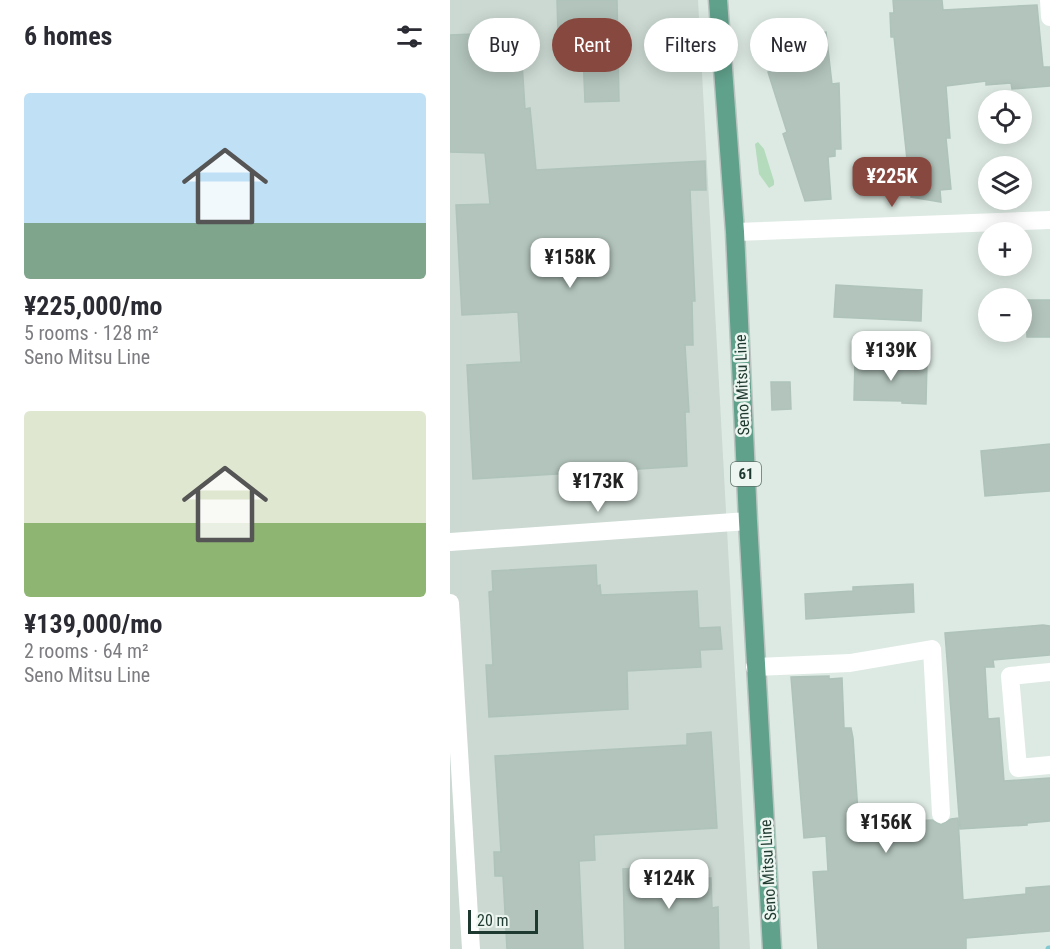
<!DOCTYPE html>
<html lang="en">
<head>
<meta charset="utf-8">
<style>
	:root { --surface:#fff; --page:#f2f2f3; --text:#2b2b33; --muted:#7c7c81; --accent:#86483f }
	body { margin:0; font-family:"Roboto Condensed",sans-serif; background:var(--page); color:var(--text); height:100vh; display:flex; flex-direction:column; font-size:22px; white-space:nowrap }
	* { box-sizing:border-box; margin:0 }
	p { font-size:20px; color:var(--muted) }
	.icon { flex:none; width:33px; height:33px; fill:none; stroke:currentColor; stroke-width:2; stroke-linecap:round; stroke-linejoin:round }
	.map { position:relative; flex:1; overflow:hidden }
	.panel { display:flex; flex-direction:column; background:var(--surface); width:450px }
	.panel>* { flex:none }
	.guide { position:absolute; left:18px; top:18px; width:492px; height:54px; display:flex; gap:12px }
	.buttons { position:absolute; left:528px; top:90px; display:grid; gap:12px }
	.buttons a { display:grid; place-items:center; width:54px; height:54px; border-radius:50%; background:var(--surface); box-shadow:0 3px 15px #0003; font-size:30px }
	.scale { position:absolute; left:18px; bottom:15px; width:70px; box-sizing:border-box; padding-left:6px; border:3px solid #1e3930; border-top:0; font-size:16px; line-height:21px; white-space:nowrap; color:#1e3930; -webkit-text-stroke:4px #edf6f1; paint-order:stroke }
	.price { position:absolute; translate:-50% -51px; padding:0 14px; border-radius:12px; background:#fff; color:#222; font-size:20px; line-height:39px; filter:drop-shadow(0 2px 3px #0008) }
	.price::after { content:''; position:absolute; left:50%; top:36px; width:18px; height:14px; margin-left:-9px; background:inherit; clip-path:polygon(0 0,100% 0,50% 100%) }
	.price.selected { background:var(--accent); color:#fff }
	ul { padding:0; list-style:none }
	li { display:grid; align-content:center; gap:12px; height:318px; padding:0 24px }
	li span { display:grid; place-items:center; height:186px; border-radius:6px; color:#555 }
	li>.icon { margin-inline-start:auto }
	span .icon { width:108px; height:108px; fill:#fffc; stroke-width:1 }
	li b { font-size:26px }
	h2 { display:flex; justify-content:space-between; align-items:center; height:72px; padding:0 24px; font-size:26px }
	.pill { padding:0 21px; border-radius:27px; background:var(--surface); box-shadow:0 3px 15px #0003; font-size:21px; line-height:54px }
	.pill.selected { background:var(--accent); color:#fff }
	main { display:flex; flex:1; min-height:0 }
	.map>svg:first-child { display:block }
	.built { fill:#cbd9d2 }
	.green { fill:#b4dcbc }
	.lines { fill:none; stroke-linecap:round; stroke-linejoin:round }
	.stream { stroke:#82cad2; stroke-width:7 }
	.building { fill:#b2c4bc; stroke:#afc3ba; stroke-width:1.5 }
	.primary-casing { stroke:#bcc4c1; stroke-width:21 }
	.minor { stroke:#fff; stroke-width:18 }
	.tertiary { stroke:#fff; stroke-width:18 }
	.primary { stroke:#60a18c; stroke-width:18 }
	.labels { text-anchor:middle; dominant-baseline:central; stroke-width:5; stroke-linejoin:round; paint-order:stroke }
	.shield { fill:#edf6f1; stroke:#5c726a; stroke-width:1.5 }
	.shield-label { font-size:15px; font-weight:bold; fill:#1e3930 }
	.street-label { font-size:16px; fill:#1e3930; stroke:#edf6f1 }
</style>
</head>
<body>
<main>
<section class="panel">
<h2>6 homes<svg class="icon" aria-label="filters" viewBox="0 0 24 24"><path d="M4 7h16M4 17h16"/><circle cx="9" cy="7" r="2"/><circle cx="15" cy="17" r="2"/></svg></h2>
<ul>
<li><span style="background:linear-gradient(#bfe0f5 70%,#7fa58c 0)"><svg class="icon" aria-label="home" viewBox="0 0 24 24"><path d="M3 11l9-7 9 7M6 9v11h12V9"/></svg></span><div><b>¥225,000/mo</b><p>5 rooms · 128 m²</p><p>Seno Mitsu Line</p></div></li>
<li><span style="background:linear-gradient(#dfe7d0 60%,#8fb573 0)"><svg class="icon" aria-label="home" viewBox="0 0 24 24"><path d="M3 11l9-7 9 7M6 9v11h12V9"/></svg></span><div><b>¥139,000/mo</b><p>2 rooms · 64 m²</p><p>Seno Mitsu Line</p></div></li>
</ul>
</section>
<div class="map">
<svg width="600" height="949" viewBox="0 0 600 949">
	<rect width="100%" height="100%" fill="#ddeae3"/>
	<path class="built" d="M0,0H248L300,949H0Z"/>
	<path class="green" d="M308,142L314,149L324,181V185L319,188L309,174L305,144Z"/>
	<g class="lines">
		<path class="stream" d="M599,949H600"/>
	</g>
	<g class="building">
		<path d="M107,0H167L169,101L135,102L132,32L108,33Z"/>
		<path d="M443,0H492L493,10L587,5L593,67H600V86L562,89L561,83L536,85V81L496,86L500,138H496L501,189L490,190L491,202L461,197L444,37H441L440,13H444Z"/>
		<path d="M70,32L75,109L80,108L86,170L255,161L256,190H240L245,301H242L243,345H235L239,412H235L237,466L23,479L17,365L71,362L68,312L12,315L6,205L40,204L35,153L0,152V35Z"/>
		<path d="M376,32L382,84L389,83L391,149H385V156L378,157L381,199L355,201L333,134L337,132L318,72L331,68L327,39Z"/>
		<path d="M386,285L472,290L471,321L384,317Z"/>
		<path d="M576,300H600V337H577Z"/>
		<path d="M405,361L477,363L476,404L452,403V401L404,400Z"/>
		<path d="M321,382H340L341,409L322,410Z"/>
		<path d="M600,444V491L535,496L531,451Z"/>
		<path d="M146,565L147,586L150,585L151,595L247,591L249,628L270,627L272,649L250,650L251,667L177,671L178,709L39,717L36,665H43L39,592L43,591L42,571Z"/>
		<path d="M463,584L464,612L356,619L355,594L403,591V587Z"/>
		<path d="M593,625L600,626V655L543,660L544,667H535L538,719L549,718L554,781L600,778V821L577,823V825L510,829L495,633Z"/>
		<path d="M379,676V679L392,678L394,728H401L403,738L410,843L466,838L465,821L482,820L491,825L501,819L508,818L513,900L576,894V888L600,886V931L516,938V949H368L363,872L378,871L376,836L354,838L341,677Z"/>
		<path d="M261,732L267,828L144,835L145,860L129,861L133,949H57L53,876H45L44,852H51L45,756L237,745V734Z"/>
		<path d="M234,865L235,879L261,878L262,908L268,907L269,949H175L173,869Z"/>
	</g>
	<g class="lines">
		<defs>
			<path id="primary" d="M268,0L285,232L298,521L322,949"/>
		</defs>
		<use href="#primary" class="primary-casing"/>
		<g class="minor">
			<path d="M599,0L600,17"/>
			<path d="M0,542L298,521"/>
			<path d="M0,603L21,949"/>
			<path d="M305,667L400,663L482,649L491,814"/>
			<path d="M600,672L560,676L568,768L600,765"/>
		</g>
		<path class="tertiary" d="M285,232L600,220"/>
		<use href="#primary" class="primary"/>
	</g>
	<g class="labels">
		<rect class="shield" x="281" y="462" width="30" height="24" rx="4.5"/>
		<g class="shield-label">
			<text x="296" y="474">61</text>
		</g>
		<g class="street-label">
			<text transform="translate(292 385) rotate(-92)">Seno Mitsu Line</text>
			<text transform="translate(318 870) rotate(-93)">Seno Mitsu Line</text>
		</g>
	</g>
</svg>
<div class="buttons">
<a><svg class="icon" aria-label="locate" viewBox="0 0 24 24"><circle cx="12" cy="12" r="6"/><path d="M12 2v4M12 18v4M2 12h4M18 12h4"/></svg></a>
<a><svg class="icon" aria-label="layers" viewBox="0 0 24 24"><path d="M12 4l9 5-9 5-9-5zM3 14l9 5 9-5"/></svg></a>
<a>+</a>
<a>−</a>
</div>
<div class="scale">20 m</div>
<b class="price selected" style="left:442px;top:208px">¥225K</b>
<b class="price" style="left:120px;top:289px">¥158K</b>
<b class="price" style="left:441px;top:382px">¥139K</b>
<b class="price" style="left:148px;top:513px">¥173K</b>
<b class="price" style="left:436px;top:854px">¥156K</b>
<b class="price" style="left:219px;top:910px">¥124K</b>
<div class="guide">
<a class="pill">Buy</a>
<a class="pill selected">Rent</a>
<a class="pill">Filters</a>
<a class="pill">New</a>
</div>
</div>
</main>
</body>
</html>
